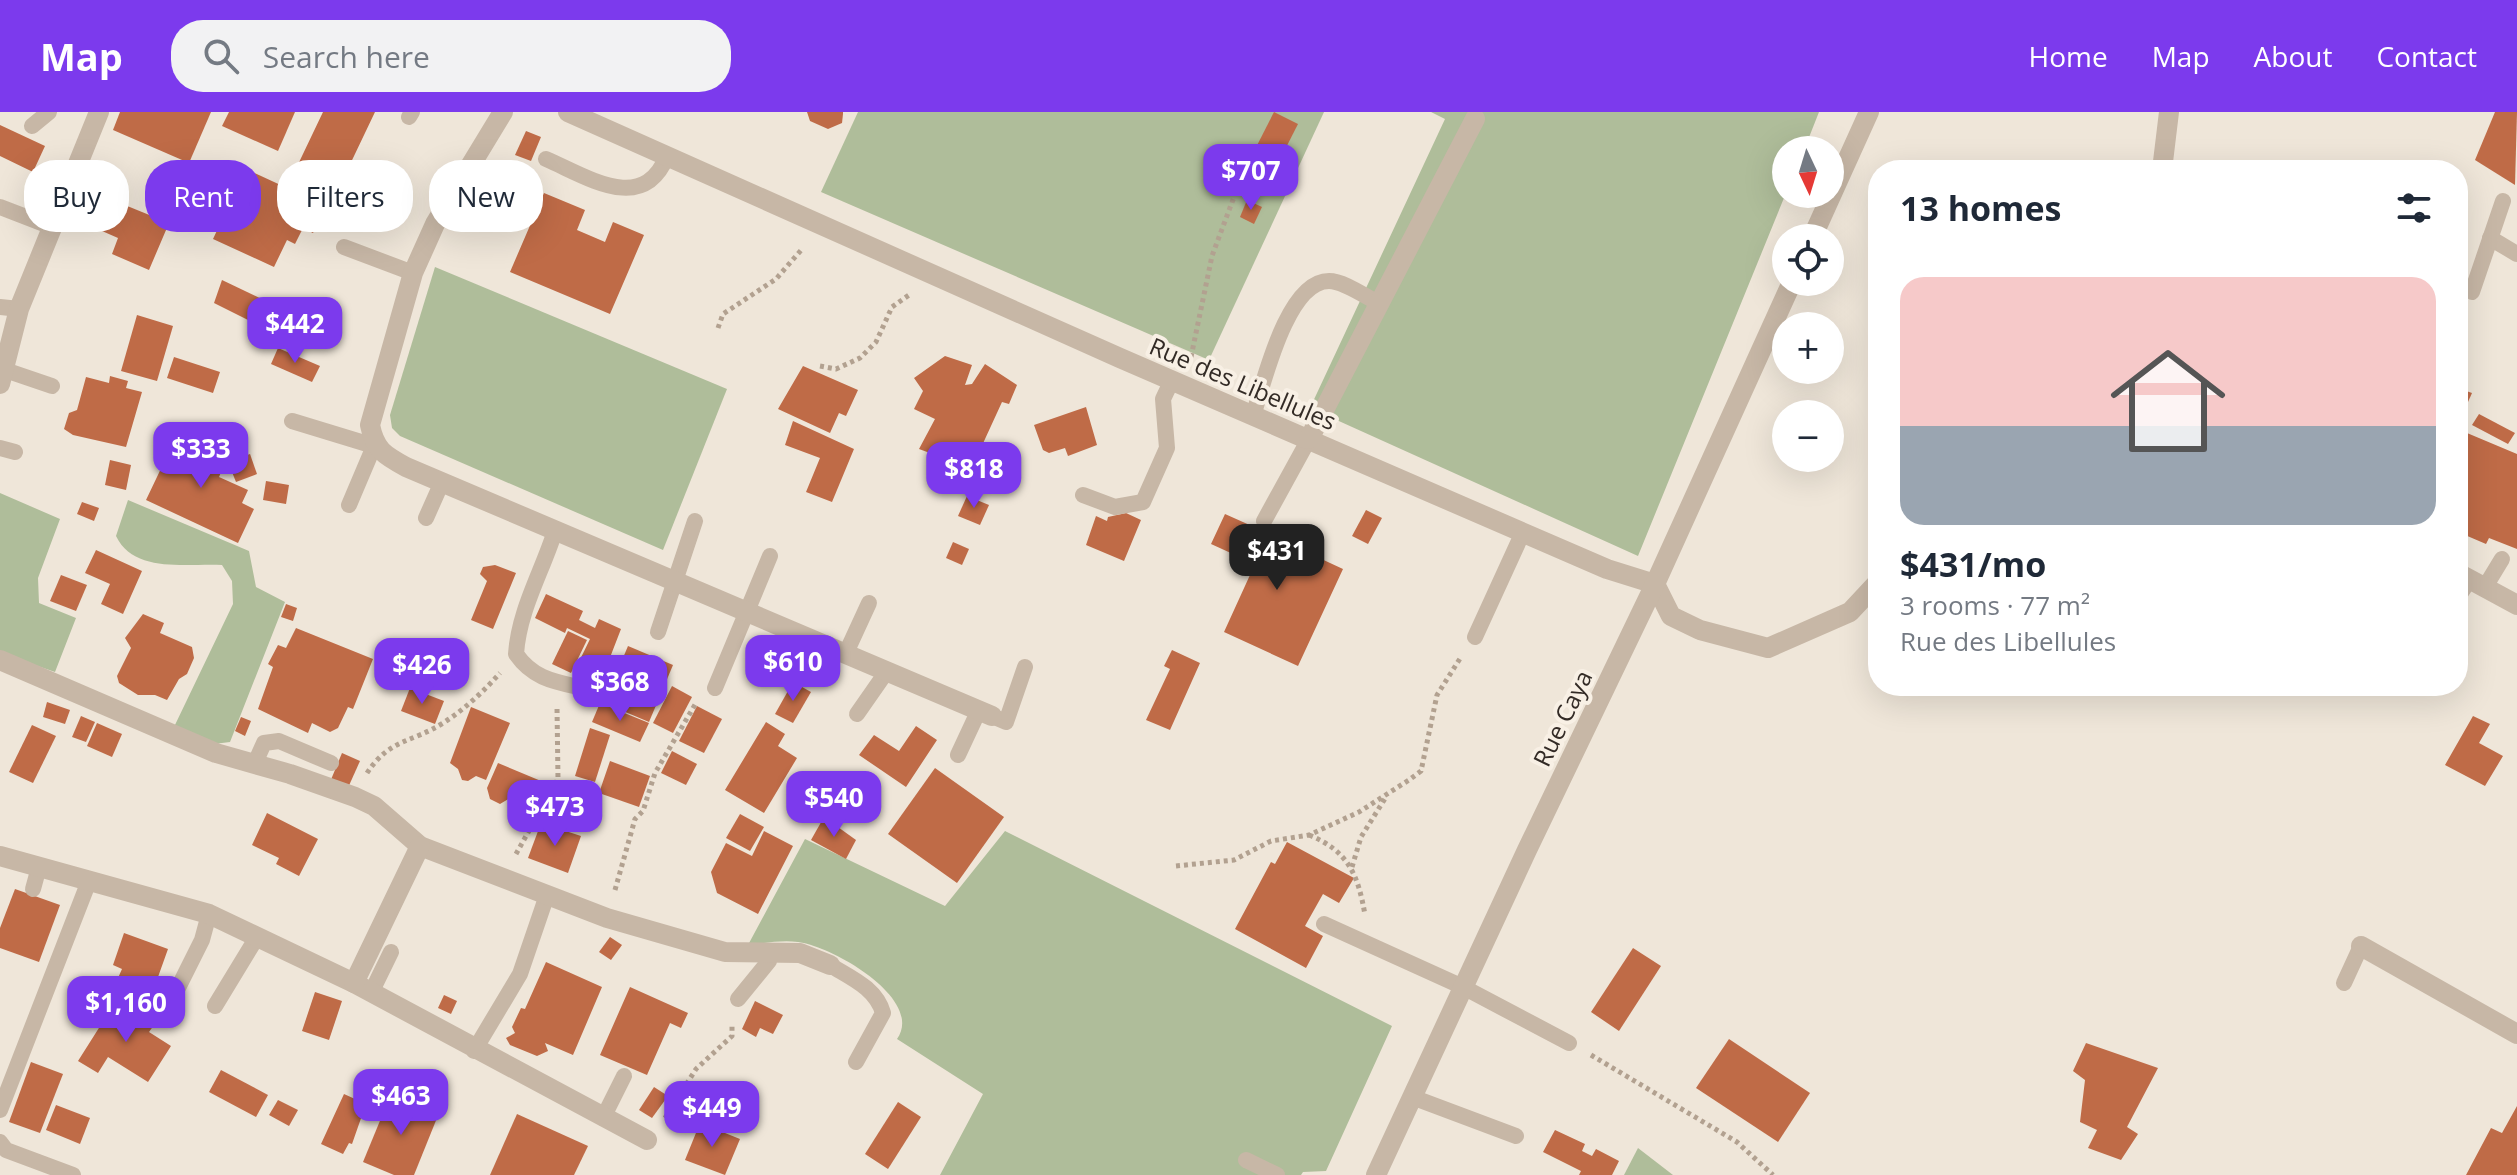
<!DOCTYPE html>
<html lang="en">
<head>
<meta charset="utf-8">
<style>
	:root { --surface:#fff; --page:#f2f2f3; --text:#1f2937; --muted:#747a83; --line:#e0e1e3; --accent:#7c3aed }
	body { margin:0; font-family:"Open Sans",sans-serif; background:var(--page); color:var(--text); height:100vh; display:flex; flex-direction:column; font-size:30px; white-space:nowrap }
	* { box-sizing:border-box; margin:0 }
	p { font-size:26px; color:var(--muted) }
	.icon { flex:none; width:44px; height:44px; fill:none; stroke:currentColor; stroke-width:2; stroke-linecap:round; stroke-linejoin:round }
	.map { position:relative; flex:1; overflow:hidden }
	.drawer { position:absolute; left:1868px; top:48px; width:600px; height:536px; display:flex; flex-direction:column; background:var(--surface); border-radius:32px; box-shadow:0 8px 32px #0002 }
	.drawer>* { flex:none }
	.hud { position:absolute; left:24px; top:48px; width:760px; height:72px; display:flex; gap:16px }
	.needle { width:52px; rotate:176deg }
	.buttons { position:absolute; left:1772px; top:24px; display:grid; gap:16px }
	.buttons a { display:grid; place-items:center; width:72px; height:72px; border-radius:50%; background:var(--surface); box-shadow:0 8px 32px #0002; font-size:40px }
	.price { position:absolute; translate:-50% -68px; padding:0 18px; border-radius:16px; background:var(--accent); color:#fff; font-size:26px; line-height:52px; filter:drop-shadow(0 2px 4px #0008) }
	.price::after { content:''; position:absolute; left:50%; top:48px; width:24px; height:18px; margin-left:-12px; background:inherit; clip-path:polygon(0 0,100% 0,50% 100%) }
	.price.active { background:#222; color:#fff }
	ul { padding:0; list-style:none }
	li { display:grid; align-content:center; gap:16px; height:424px; padding:0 32px }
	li+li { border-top:2px solid var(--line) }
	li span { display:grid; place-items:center; height:248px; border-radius:24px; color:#555 }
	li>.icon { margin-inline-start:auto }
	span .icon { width:144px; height:144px; fill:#fffc; stroke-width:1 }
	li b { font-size:34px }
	h2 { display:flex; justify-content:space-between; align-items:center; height:96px; padding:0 32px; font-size:34px }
	.chip { padding:0 28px; border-radius:32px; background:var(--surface); box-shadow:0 8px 32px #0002; font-size:28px; line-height:72px }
	.chip.active { background:var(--accent); color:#fff }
	header { display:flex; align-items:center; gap:48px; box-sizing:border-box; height:112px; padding:0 40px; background:var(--accent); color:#fff }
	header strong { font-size:38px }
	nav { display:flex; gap:44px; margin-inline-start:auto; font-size:28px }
	.search { width:560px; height:72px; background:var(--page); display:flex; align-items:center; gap:20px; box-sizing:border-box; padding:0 28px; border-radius:32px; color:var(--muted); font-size:30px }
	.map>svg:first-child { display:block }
	.green { fill:#afbd9a }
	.building { fill:#bf6b47 }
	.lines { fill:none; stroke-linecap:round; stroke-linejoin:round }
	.path { stroke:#b2a190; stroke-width:5; stroke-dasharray:4 4; stroke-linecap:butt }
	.lane { stroke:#c7b7a6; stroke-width:16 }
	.street { stroke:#c7b7a6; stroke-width:20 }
	.labels { text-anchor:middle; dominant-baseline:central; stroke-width:8; stroke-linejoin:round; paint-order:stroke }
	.street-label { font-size:24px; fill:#332b26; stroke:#f8f0e5 }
</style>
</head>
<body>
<header>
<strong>Map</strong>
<div class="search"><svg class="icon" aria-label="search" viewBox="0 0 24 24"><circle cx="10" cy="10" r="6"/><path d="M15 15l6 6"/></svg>Search here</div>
<nav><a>Home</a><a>Map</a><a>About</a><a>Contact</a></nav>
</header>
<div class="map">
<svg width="2517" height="1063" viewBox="0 0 2517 1063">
	<rect width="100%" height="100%" fill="#efe6d9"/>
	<g class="green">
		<path d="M858,0H1324L1209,248L821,80Z"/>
		<path d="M1431,0H1819L1804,38H1786V81L1638,444L1310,296L1445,7Z"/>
		<path d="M435,155L727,277L663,438L400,324L392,316L390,303Z"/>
		<path d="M0,381L60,407L38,466L39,491L76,506L55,560L0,541Z"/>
		<path d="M128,388L249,439L256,475L285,490L230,630L214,632L174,615L233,492L232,469L222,453C187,451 134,462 116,424Z"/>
		<path d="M1005,719L1392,914L1326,1059L1303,1060L1301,1063H940L983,982L897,927C925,887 832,834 798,830C782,828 764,831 748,833L805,727L945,794Z"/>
		<path d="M1638,1036L1673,1063H1624Z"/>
	</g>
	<g class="building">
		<path d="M120,0H211L189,51L113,18Z"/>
		<path d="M229,0H295L278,39L222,14Z"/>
		<path d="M323,0H375L344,65L374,79L365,99L292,65Z"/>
		<path d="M807,0H843V2L842,11L828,17L810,9Z"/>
		<path d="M1274,0L1298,12L1271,65L1246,55Z"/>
		<path d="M2495,0H2517L2515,73L2475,48Z"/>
		<path d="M0,13L45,34L33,60L0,44Z"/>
		<path d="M526,19L541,25L531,49L515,43Z"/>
		<path d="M246,57L326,94L313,121L303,116L295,132L287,128L274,155L213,127Z"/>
		<path d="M544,81L585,98L577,118L605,130L613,110L644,123L610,202L510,160Z"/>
		<path d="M1247,88L1262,95L1254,112L1240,105Z"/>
		<path d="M115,89L169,111L149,158L112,142L118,126L102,119Z"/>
		<path d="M222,168L293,202L297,212L292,223L280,224L214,191Z"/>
		<path d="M137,203L173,214L157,269L121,259Z"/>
		<path d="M278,236L320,254L312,270L271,252Z"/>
		<path d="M945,244L972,253L965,273L972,272L985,252L1017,273L1009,292L1002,290L974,351L949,340L946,347L919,337L935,307L914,297L923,279L914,266Z"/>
		<path d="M174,245L220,260L213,281L167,266Z"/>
		<path d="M803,254L858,278L846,304L839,301L830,321L778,297Z"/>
		<path d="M110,264L128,269L126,276L142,280L126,335L73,323L64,317L69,301L77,298L86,265L109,271Z"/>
		<path d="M2458,276L2472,281L2460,308L2458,307Z"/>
		<path d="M1086,295L1097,333L1068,344L1065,336L1049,341L1043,338L1034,313Z"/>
		<path d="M2479,302L2515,321L2508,332L2472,313Z"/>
		<path d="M793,309L854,337L832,390L806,380L820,346L785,333Z"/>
		<path d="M2467,321L2517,342V437L2489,426L2486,432L2458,420V341Z"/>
		<path d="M177,323L227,346L219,365L248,378L242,391L254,397L238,431L146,388Z"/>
		<path d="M250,342L257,362L236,370L228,350Z"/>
		<path d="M110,348L131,353L126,378L105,373Z"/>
		<path d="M266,369L289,373L286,392L263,388Z"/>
		<path d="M967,384L989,393L980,413L958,404Z"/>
		<path d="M82,390L99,396L94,409L77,402Z"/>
		<path d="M1366,398L1382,406L1368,432L1352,424Z"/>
		<path d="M1126,401L1141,408L1124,449L1086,433L1096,404L1107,409L1108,405Z"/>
		<path d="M1225,402L1274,424L1266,439L1283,447L1289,432L1343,457L1298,554L1224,520L1255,452L1211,432Z"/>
		<path d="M953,430L969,437L962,453L946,446Z"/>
		<path d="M96,438L142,459L123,502L101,492L110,472L85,461Z"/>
		<path d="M495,453L516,461L493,517L471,508L487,469L480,462L483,455Z"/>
		<path d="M61,463L87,473L76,499L50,489Z"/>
		<path d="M546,482L583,499L579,508L595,516L599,507L621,517L599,574L573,562L590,527L567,516L565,521L535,506Z"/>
		<path d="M286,492L297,496L293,509L281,505Z"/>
		<path d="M143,502L164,511L160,521L192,535L194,546L187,562L179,567L167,588L155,583H138L119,571L117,564L131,536L125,526Z"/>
		<path d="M296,516L373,547L353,597L348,595L338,616L330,620L312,611L308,621L258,597L273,555L268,552L278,533L286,536Z"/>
		<path d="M568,519L587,528L571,561L552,552Z"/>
		<path d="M628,534L673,553L649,610L604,591Z"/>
		<path d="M1172,538L1200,551L1170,618L1146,608L1170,557L1164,554Z"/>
		<path d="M793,570L811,580L793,611L775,602Z"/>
		<path d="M672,574L692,585L673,621L653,611Z"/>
		<path d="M410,576L444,589L435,612L401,599Z"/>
		<path d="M47,590L70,598L65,612L43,605Z"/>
		<path d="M600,591L649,611L640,630L592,610Z"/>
		<path d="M697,594L722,607L704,641L679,629Z"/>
		<path d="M471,595L510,611L486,668L476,664L468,669L462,668L458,657L450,651Z"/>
		<path d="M81,604L95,610L86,630L72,625Z"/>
		<path d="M2473,604L2490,612L2479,631L2503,644L2485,674L2445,653Z"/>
		<path d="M241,605L251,609L245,624L235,619Z"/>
		<path d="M766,610L785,622L778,634L797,646L764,701L725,678Z"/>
		<path d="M97,611L122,622L112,645L87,634Z"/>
		<path d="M32,613L56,624L33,671L9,660Z"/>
		<path d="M916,614L937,628L906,675L859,643L874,623L899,639Z"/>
		<path d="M590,616L610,623L595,670L575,664Z"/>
		<path d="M672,639L697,652L686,673L661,661Z"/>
		<path d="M342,641L360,649L347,678L330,670Z"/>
		<path d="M610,649L650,664L639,695L599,681Z"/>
		<path d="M498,651L541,669L528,697L513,696L510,686L500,692L490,687L487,676Z"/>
		<path d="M935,656L1004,705L957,771L888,722Z"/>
		<path d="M267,701L318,727L299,764L276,752L279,746L252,733Z"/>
		<path d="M740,702L764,715L750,739L726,726Z"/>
		<path d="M824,705L856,728L846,747L811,728Z"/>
		<path d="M541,711L581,724L568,761L528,746Z"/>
		<path d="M764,719L793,734L758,802L717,781L711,760L726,731L752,744Z"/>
		<path d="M1287,730L1354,766L1339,791L1323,782L1305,814L1323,824L1306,856L1235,817L1271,750L1275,752Z"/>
		<path d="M15,777L60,793L39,850L0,836V816Z"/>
		<path d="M124,821L168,837L153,879L118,866L122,857L113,853Z"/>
		<path d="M610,825L622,833L611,848L599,840Z"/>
		<path d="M1633,836L1661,854L1619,919L1591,900Z"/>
		<path d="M546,850L602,875L573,943L545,931L548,939L537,944L510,933L506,926L515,921L512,915L521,896L525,897Z"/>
		<path d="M630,875L688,901L681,916L670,911L647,963L600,943Z"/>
		<path d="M315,880L342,889L329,928L302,919Z"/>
		<path d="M444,883L457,889L451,902L438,896Z"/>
		<path d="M116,889L154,913L149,920L171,934L148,970L108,945L98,961L78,949Z"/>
		<path d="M755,889L783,903L773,922L760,916L756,925L742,917Z"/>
		<path d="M1729,927L1810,981L1778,1030L1696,976Z"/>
		<path d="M2086,931L2158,956L2127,1015L2138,1022L2121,1048L2088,1036L2097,1018L2080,1010L2085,968L2073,959Z"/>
		<path d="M31,950L63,962L40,1021L9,1010Z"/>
		<path d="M221,958L268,983L256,1005L209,980Z"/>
		<path d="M654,975L668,984L652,1006L639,998Z"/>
		<path d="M344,982L366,992L352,1032L349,1031L343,1042L321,1032Z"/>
		<path d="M391,982L439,1001L414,1063H394L363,1050Z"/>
		<path d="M278,988L298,998L289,1014L269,1003Z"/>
		<path d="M898,990L921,1005L888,1057L865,1042Z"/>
		<path d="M56,993L90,1006L80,1032L46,1018Z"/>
		<path d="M2517,994V1063H2466L2491,1016L2502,1021Z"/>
		<path d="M517,1002L588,1034L574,1063H490Z"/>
		<path d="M700,1011L740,1027L725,1063L685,1048Z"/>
		<path d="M1555,1018L1585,1032L1582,1039L1592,1044L1596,1037L1619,1049L1612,1063H1579L1581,1059L1543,1040Z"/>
	</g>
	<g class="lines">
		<g class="path">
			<path d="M718,216L723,202L776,167L803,136"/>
			<path d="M1191,245L1212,144L1240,69"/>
			<path d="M820,254L836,257L860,246L876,230L892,195L909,183"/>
			<path d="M367,661C390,626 412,631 443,611C465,597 483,580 500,561"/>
			<path d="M1309,723C1348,739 1358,762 1365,803"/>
			<path d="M516,742L558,667L557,595"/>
			<path d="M1176,754L1234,748L1271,729L1309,723L1359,700L1409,668L1421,659L1437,583L1461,545"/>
			<path d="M1352,755L1361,725L1386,685"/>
			<path d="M615,778L635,707L643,699L655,661L696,591"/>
			<path d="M1591,943L1737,1030L1773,1063"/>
			<path d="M665,1006L696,957L732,924V913"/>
		</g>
		<g class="lane">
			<path d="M409,5L412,0"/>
			<path d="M32,14L49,0"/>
			<path d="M546,47C588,65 643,103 667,44"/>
			<path d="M0,95L52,115"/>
			<path d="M2490,126L2517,142"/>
			<path d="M344,135L413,161"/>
			<path d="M2472,180L2503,89"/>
			<path d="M0,195L19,197"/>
			<path d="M5,258L52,274"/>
			<path d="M1253,304C1264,270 1287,169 1329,169C1344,169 1366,185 1380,192"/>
			<path d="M292,309L374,334L349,393"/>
			<path d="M0,336L15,340"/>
			<path d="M1083,383L1115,395L1143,390L1167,336L1163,287L1172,268"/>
			<path d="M426,406L442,370"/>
			<path d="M1264,409L1309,327"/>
			<path d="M555,419C542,460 519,498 516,542C532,565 551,569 578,575"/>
			<path d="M2485,475L2502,447"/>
			<path d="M2458,485L2470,467"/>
			<path d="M658,520L695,409"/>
			<path d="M1475,525L1523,420"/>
			<path d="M846,541L869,491"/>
			<path d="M802,566L818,530"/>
			<path d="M715,576L770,444"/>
			<path d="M857,602L887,559"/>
			<path d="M992,604L1006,610L1025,555"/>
			<path d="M958,643L979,598"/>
			<path d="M255,651L264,631L279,629L331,651"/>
			<path d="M33,777L39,755"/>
			<path d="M1324,812L1463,875L1569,931"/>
			<path d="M830,853C851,866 876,876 883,901L856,950"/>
			<path d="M2344,871L2361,834"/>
			<path d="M371,881L391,840"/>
			<path d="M738,887L769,849L768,840"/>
			<path d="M215,894L257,825"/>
			<path d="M168,896L202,828L209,802"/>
			<path d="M474,939L520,862L547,783"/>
			<path d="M1412,985L1516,1024"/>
			<path d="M0,998L89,769"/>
			<path d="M603,1006L624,964"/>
			<path d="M0,1030L6,1038L73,1063"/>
			<path d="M1246,1048L1277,1063"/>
		</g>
		<g class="street">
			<path d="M503,0L435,112L413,161L370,313C375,338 384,343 406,355L992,604"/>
			<path d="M568,0L1120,246L1607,457L1655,472L1671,504L1700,518L1768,536L1850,500L1878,470"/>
			<path d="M2162,58L2169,0"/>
			<path d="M1812,126L1869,0"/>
			<path d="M0,272L19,197L99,0"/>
			<path d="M1309,327L1475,7"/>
			<path d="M2458,461L2517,493"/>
			<path d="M0,548L216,641L290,662L355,685L374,694L420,734L607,806L725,840L800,841L830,853"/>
			<path d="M0,744L209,802L354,871L647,1028"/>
			<path d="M2361,834L2517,922"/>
			<path d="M354,871L420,734"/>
			<path d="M1376,1063L1527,738L1655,472L1792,170"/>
		</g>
	</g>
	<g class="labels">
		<g class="street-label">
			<text transform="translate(1243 271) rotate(23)">Rue des Libellules</text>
			<text transform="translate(1562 606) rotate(-64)">Rue Caya</text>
		</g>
	</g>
</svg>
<div class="buttons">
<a><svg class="needle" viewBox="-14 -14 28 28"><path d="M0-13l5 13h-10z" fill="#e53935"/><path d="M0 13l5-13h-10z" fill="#747a83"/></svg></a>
<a><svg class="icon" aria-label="locate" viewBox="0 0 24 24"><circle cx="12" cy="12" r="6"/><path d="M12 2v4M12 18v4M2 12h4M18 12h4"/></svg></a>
<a>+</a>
<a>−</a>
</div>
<b class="price" style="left:1251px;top:100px">$707</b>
<b class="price" style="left:295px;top:253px">$442</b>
<b class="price" style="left:201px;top:378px">$333</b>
<b class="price" style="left:974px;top:398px">$818</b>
<b class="price active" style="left:1277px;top:480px">$431</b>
<b class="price" style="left:793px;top:591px">$610</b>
<b class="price" style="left:422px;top:594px">$426</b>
<b class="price" style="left:620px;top:611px">$368</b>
<b class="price" style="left:834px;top:727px">$540</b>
<b class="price" style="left:555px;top:736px">$473</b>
<b class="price" style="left:126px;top:932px">$1,160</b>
<b class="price" style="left:401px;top:1025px">$463</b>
<b class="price" style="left:712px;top:1037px">$449</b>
<div class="hud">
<a class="chip">Buy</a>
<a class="chip active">Rent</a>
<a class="chip">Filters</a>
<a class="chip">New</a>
</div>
<section class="drawer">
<h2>13 homes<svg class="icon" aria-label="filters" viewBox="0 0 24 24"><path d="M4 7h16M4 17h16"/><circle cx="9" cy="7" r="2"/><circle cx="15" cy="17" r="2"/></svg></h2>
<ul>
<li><span style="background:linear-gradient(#f6c9c9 60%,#9aa5b1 0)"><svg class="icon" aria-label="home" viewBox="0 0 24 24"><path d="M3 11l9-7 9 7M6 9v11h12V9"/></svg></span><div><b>$431/mo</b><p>3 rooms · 77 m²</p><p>Rue des Libellules</p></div></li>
</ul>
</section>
</div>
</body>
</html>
